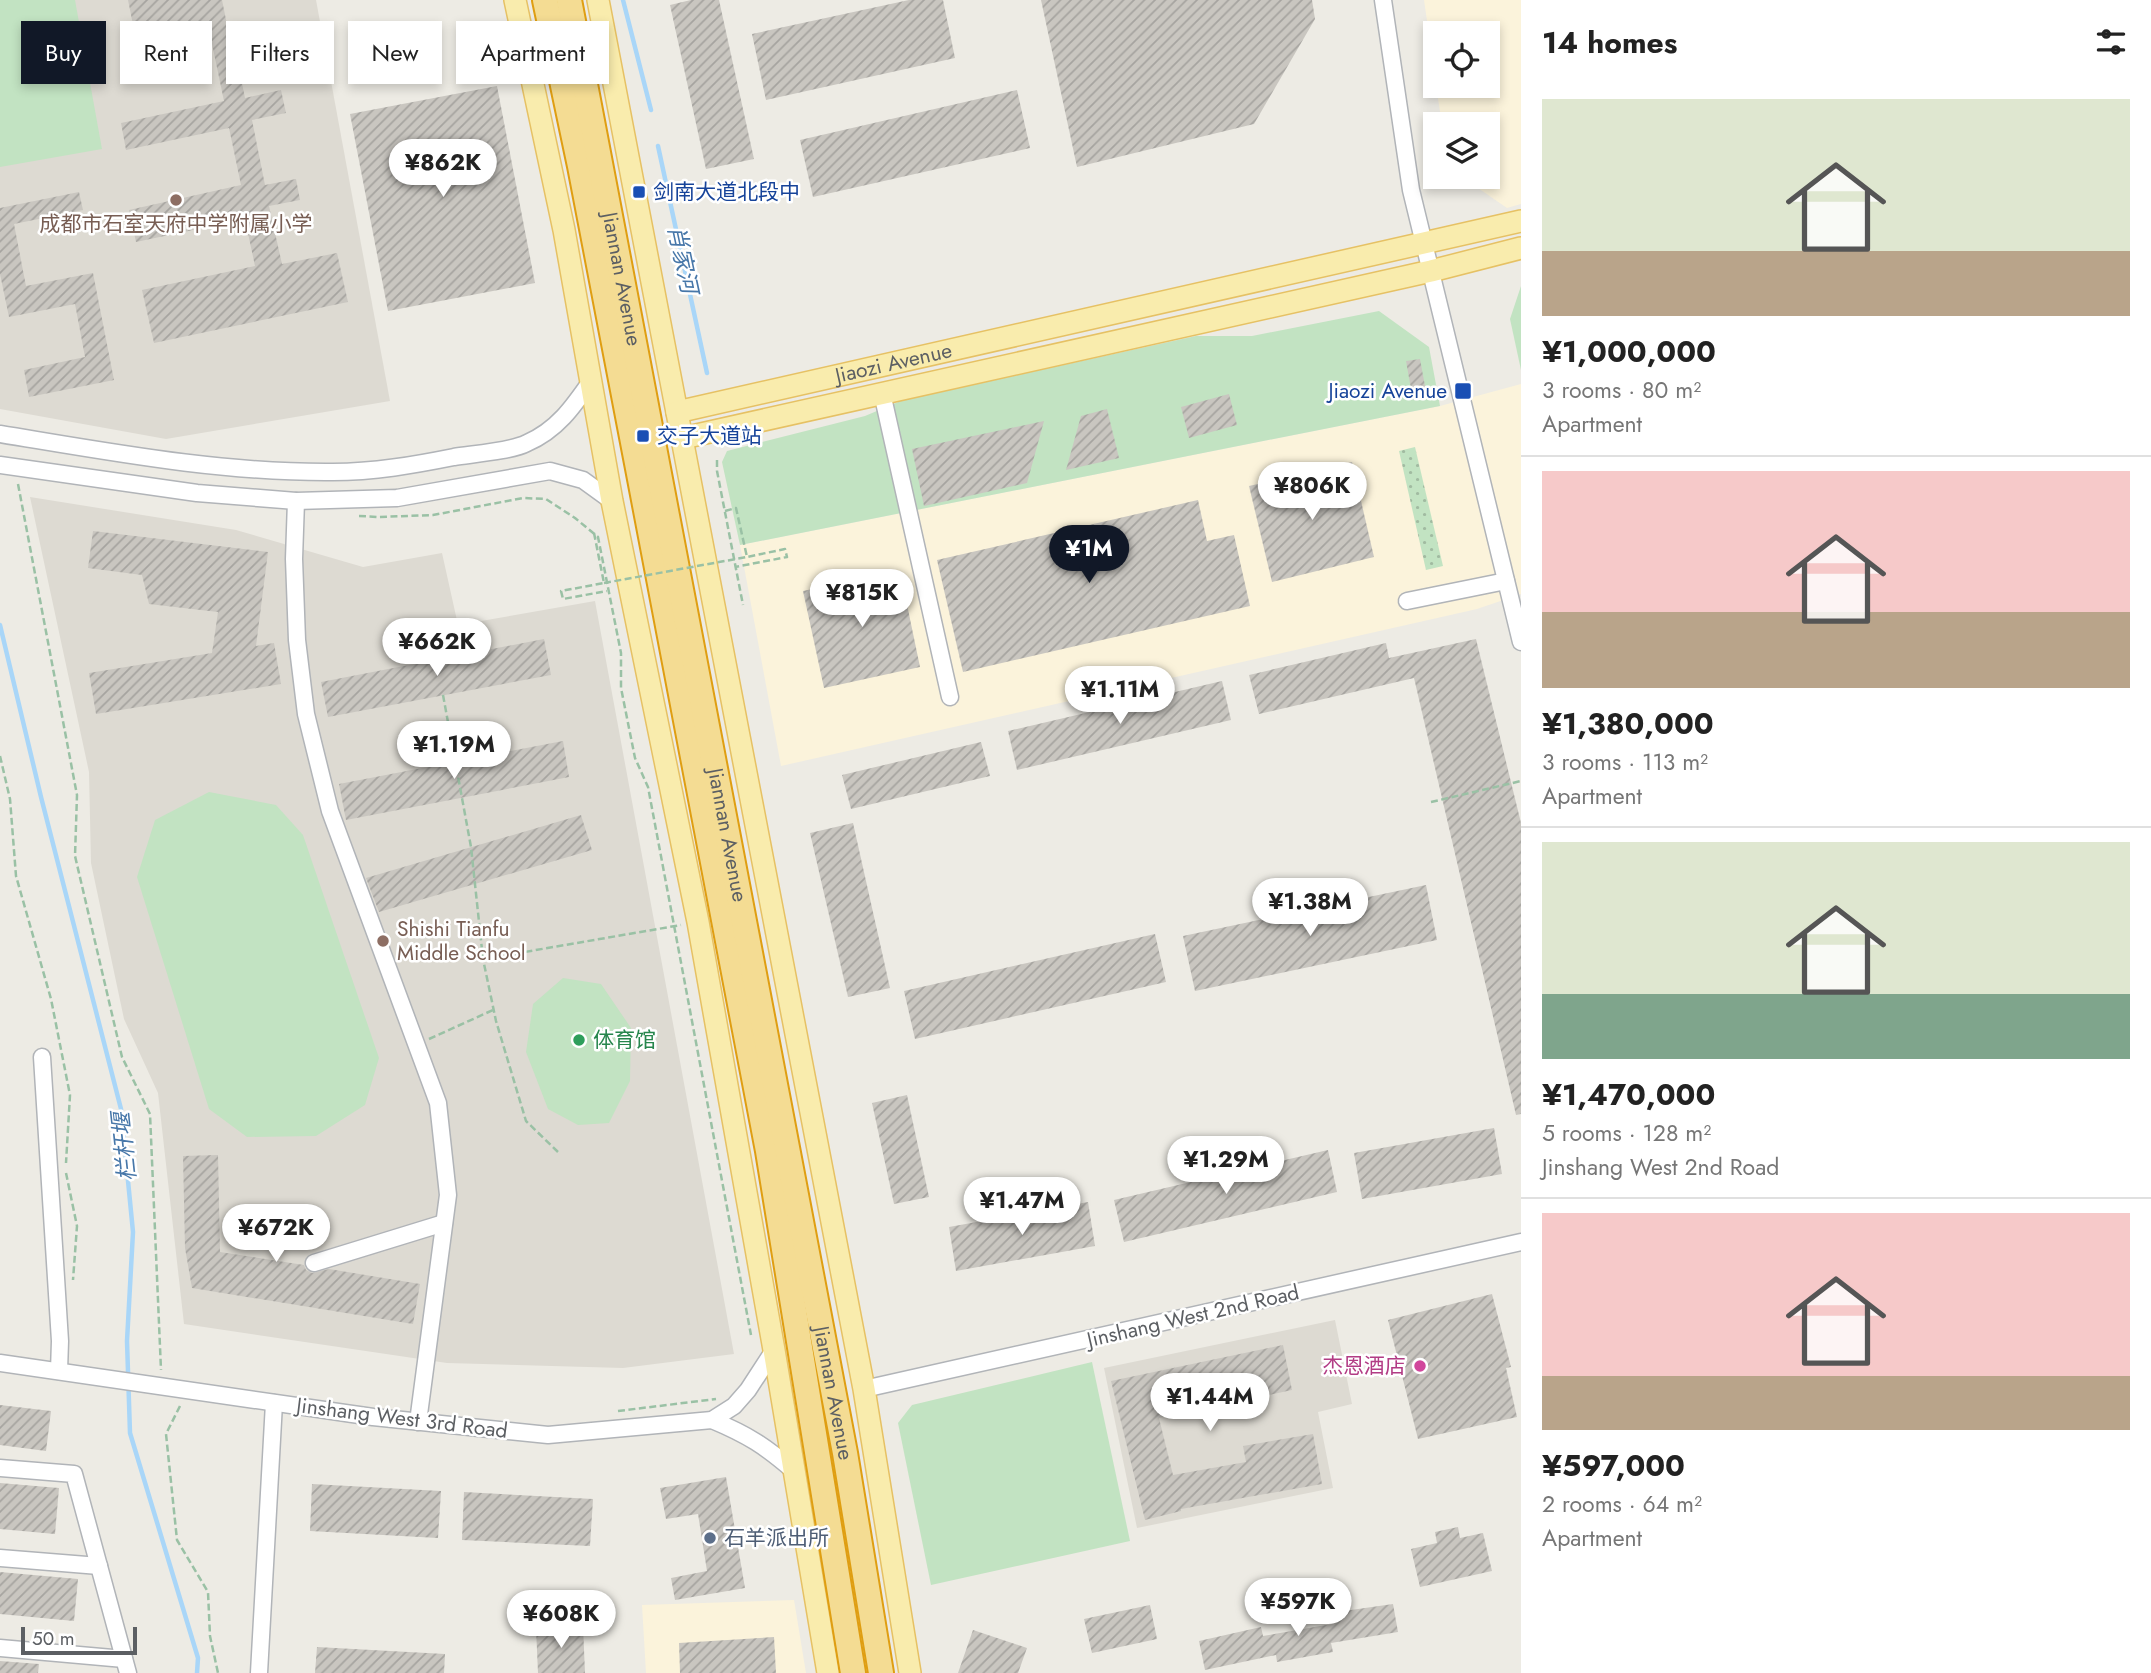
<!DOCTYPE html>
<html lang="en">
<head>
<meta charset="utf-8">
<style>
	:root { --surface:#fff; --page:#f2f2f2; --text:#222; --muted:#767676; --line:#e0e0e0; --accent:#111827 }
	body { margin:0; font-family:Jost,"Noto Sans SC",sans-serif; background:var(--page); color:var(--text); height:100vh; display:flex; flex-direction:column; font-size:26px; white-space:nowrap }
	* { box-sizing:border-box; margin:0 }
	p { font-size:23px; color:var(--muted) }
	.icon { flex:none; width:38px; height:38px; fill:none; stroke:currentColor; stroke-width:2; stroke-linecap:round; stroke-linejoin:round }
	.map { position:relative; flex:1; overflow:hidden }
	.side { display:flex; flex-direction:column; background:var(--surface); width:630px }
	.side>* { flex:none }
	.guide { position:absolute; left:21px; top:21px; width:665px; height:63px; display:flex; gap:14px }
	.buttons { position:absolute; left:1423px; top:21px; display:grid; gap:14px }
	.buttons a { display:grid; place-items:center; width:77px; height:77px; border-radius:0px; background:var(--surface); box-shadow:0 4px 10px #0003; font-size:35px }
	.scale { position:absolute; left:21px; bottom:18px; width:116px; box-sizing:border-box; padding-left:7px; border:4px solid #5c5f63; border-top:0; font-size:19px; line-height:24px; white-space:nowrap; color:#5c5f63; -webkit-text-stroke:5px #fff; paint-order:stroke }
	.price { position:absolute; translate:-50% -60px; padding:0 16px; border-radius:24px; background:#fff; color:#222; font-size:23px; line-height:46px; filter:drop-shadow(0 2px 4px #0008) }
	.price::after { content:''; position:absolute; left:50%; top:42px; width:21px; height:16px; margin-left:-10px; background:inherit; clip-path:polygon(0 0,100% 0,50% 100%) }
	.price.active { background:var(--accent); color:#fff }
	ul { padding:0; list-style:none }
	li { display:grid; align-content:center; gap:14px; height:371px; padding:0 21px }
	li+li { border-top:2px solid var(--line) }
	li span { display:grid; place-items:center; height:217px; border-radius:0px; color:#555 }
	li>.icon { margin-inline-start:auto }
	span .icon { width:126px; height:126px; fill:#fffc; stroke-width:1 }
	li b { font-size:30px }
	h2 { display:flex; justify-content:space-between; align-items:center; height:84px; padding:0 21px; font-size:30px }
	.chip { padding:0 24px; border-radius:0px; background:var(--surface); box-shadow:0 4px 10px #0003; font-size:24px; line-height:63px }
	.chip.active { background:var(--accent); color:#fff }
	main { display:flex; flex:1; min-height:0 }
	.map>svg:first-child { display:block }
	.commercial { fill:#fbf3db }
	.education { fill:#dddad2 }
	.grass { fill:url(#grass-dots) }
	.park { fill:#c2e3c2 }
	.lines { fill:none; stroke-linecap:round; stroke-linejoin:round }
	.stream { stroke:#a9d6f8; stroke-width:4.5 }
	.building { fill:url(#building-hatch) }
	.minor-casing { stroke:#b1b4b8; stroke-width:19 }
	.major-casing { stroke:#e6c164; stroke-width:24 }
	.highway-casing { stroke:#df9e12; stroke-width:28 }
	.path { stroke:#9ac1a5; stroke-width:2.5; stroke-dasharray:7 3.5; stroke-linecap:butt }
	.minor { stroke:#fff; stroke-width:16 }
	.major { stroke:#f9ecad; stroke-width:21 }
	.highway { stroke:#f4dc93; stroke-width:24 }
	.path-bridge { stroke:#9ac1a5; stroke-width:2.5; stroke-dasharray:7 3.5; stroke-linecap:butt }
	.transit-dot { fill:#1a4fb4; stroke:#fff; stroke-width:2.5 }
	.education-dot { fill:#8d6e63; stroke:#fff; stroke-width:2.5 }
	.leisure-dot { fill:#2e9e5b; stroke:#fff; stroke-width:2.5 }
	.hotel-dot { fill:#d1479c; stroke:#fff; stroke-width:2.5 }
	.service-dot { fill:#5c6f8a; stroke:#fff; stroke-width:2.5 }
	.labels { text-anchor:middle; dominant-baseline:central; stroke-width:5; stroke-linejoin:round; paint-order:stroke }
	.transit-label { font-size:21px; fill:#164399; stroke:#fff; text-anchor:start }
	.education-label { font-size:21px; fill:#785e54; stroke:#fff }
	.street-label { font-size:21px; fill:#5c5f63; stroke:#fff }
	.leisure-label { font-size:21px; fill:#27864d; stroke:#fff; text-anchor:start }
	.hotel-label { font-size:21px; fill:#b23c85; stroke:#fff; text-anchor:end }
	.service-label { font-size:21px; fill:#4e5e75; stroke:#fff; text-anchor:start }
	.water-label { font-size:23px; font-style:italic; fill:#4777a9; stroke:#fff }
</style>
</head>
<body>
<main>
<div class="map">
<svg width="1521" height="1673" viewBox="0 0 1521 1673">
	<defs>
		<pattern id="grass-dots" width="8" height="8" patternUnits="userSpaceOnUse" patternTransform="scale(1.75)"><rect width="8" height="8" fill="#c2e3c2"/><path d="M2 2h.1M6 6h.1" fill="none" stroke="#a1bba1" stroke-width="1.8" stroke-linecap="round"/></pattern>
		<pattern id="building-hatch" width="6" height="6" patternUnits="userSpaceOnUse" patternTransform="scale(1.75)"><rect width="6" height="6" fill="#c9c6c0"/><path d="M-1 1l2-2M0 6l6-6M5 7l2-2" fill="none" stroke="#a6a4a0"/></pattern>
	</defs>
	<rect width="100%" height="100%" fill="#edebe4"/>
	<g class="commercial">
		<path d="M1424,0H1521V204L1507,208L1462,177H1488V124H1442L1436,86H1488V33H1435V76Z"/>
		<path d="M1521,384V594L1477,609L781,766L740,545L1440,406Z"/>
		<path d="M794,1600L806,1673H646L642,1605Z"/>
	</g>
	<g class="education">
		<path d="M0,0H316L390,401L166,439L0,409Z"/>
		<path d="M30,497L236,530L363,567L442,553L458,625L595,601L734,1354L623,1368L447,1363L184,1324L158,1093L124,1019L91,863L89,772Z"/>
		<path d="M1335,1320L1352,1404L1318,1412L1333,1488L1137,1528L1104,1368Z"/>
	</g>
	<path class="grass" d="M1415,447L1443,566L1426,570L1399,451Z"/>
	<g class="park">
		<path d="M0,0H75L102,149L0,167Z"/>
		<path d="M1521,286V370L1510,319Z"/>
		<path d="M1379,311L1429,347L1440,406L740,545L722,462L727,451L865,416L903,400L1196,336H1252Z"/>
		<path d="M209,792L276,805L303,835L379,1058L365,1105L316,1136L247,1137L209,1109L137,877L155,820Z"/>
		<path d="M563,978L601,984L631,1028L630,1081L609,1123L578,1125L548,1109L526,1052L533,1004Z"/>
		<path d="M1092,1362L1130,1541L931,1585L898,1423L912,1405Z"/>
	</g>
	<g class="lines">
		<g class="stream">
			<path d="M623,0L651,110"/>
			<path d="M658,146L707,373"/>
			<path d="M0,625L41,797L121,1109L133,1232L127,1341L130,1433L198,1658L197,1673"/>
		</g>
	</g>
	<g class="building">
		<path d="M128,0H222L232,49H235L245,98L281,90L286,113L252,120L265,185L296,179L300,200L269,206L282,264L337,253L348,302L154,343L142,290L255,266L245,219L136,242L129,210L241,185L229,128L126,150L121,123L224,101L212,44L140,59Z"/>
		<path d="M691,0H719L754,159L706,169L670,5Z"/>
		<path d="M909,0H943L955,58L766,100L752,34Z"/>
		<path d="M1041,0H1312L1315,19L1254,124L1077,167Z"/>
		<path d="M497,86L535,283L388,311L350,114Z"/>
		<path d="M1017,90L1030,148L813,197L800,140Z"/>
		<path d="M79,192L83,210L14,224L26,286L93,273L114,380L29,397L24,370L85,357L75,304L9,317L0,274V208Z"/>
		<path d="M1420,359L1427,397L1413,400L1406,361Z"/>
		<path d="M1229,394L1237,425L1189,438L1181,407Z"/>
		<path d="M1107,409L1119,458L1066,470L1081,416Z"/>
		<path d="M1044,421L1027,483L924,506L912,449Z"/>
		<path d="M1352,462L1374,557L1272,582L1249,486Z"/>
		<path d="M1198,500L1207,541L1234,535L1250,606L963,672L937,560Z"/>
		<path d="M93,531L268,552L256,646L274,643L281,684L96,714L89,673L212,653L218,612L149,604L142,575L88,568Z"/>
		<path d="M900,571L920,667L824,688L803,591Z"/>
		<path d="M544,639L551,675L328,717L321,682Z"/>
		<path d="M1476,639L1521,823V1114L1516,1115L1414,678L1259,714L1249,675L1386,643L1389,658Z"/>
		<path d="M1222,681L1231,720L1017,770L1008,731Z"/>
		<path d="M563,741L569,777L346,820L339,784Z"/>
		<path d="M981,742L990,776L851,809L842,775Z"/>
		<path d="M581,815L592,850L379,912L366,878Z"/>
		<path d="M853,823L890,988L848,997L810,833Z"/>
		<path d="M1426,885L1437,940L1195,991L1183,936Z"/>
		<path d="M1155,934L1166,982L915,1039L904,991Z"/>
		<path d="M907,1095L929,1197L894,1204L872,1103Z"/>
		<path d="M1494,1128L1502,1174L1362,1199L1354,1153Z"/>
		<path d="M1328,1150L1337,1192L1124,1242L1114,1200Z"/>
		<path d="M218,1155L220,1252L304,1265L306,1270L312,1273L329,1269L420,1284L413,1324L192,1288L185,1248L183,1156Z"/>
		<path d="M1088,1202L1095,1246L956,1271L949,1227Z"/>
		<path d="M1492,1294L1511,1367L1506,1368L1517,1417L1418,1439L1388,1320Z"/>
		<path d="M1283,1345L1292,1390L1159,1418L1173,1475L1246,1462L1243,1446L1313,1434L1322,1484L1181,1509V1511L1145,1520L1111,1381Z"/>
		<path d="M0,1405L51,1411L46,1451L0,1445Z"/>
		<path d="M726,1477L745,1588L675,1600L671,1578L707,1571L698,1514L666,1519L660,1488Z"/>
		<path d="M0,1483L59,1488L55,1534L0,1529Z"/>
		<path d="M312,1484L441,1491L438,1538L310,1531Z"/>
		<path d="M464,1492L593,1499L590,1546L462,1540Z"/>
		<path d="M1458,1527L1460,1538L1483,1533L1492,1571L1420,1587L1411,1549L1437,1543L1435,1532Z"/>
		<path d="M0,1572L78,1579L74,1621L0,1614Z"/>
		<path d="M1393,1604L1398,1632L1331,1643L1333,1652L1277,1662L1276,1655L1205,1670L1199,1641L1261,1627L1263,1636L1332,1624L1330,1613Z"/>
		<path d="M1150,1605L1157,1639L1092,1653L1084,1619Z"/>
		<path d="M583,1626L585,1673H538L536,1628Z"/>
		<path d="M973,1630L1027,1648L1018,1673H958Z"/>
		<path d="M774,1637L776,1673H680L679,1643Z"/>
		<path d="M317,1647L445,1654L444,1673H315Z"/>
		<path d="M0,1661L39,1664L38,1673H0Z"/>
	</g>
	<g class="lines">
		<defs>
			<g id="minor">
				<path d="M1383,0L1411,190L1521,642"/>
				<path d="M882,393L950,697"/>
				<path d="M0,434C110,452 221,473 333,472C374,472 414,465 454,457C473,454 512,451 527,443C557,430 573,407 591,381"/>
				<path d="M0,465L197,493L296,501L397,498L550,471L583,480L612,501"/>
				<path d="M296,501L294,559L297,640L306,714L330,811L438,1103L448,1195L418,1422"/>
				<path d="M1407,601L1506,581"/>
				<path d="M42,1057L60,1341L59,1371"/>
				<path d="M314,1263L444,1223"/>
				<path d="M0,1363L373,1417L548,1435L712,1420L734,1406L748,1390L774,1350"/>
				<path d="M864,1389L1521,1242"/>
				<path d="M712,1420C748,1435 765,1446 794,1471"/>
				<path d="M0,1468L74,1474L128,1673"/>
				<path d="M0,1558L99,1566"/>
				<path d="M0,1648L124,1659"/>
				<path d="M259,1673L274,1403"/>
			</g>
			<g id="major">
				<path d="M515,0L564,230L612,501L698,922L774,1350L828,1673"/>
				<path d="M598,0L864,1389L910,1673"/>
				<path id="s1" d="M677,412L1521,221"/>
				<path d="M683,438L1431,271L1521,248"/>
			</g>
			<g id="highway">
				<path d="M545,0L580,166L637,463L768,1151L853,1673"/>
				<path id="s2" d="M569,0L845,1453L881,1673"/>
			</g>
		</defs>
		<use href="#minor" class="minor-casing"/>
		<use href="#major" class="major-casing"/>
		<use href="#highway" class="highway-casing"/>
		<g class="path">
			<path d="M717,460V471L743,605"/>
			<path d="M18,484L77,795L75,856L122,1057L150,1114L161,1370"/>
			<path d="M725,511L736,508L747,557L785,549L787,557L735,567"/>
			<path d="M359,516L378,517L433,515L523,498L546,499L575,518L598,537L621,653V688L635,758L648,787L751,1335"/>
			<path d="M594,533L604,583L561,591L563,599L607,591"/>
			<path d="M443,695L471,847L483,959L496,1021L526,1121L559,1153"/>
			<path d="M0,756L10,799L16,876L51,999L70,1095L66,1163"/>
			<path d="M1431,802L1521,781"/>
			<path d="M484,959L681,925"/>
			<path d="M429,1039L493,1010"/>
			<path d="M66,1173L77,1226L73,1280"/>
			<path d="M180,1406L166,1434L177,1540L208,1592L210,1636L218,1673"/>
			<path d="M618,1411L716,1399"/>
		</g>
		<use href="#minor" class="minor"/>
		<use href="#major" class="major"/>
		<use href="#highway" class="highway"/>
		<path class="path-bridge" d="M604,583L747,557"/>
	</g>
	<g class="transit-dot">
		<rect x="632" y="185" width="14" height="14" rx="3.5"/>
		<rect x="1454" y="382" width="18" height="18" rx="3.5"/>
		<rect x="636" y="429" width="14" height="14" rx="3.5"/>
	</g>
	<g class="education-dot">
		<circle cx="176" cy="200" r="7"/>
		<circle cx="383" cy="941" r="7"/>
	</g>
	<circle class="leisure-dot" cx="579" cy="1040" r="7"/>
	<circle class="hotel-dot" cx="1420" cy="1366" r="7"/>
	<circle class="service-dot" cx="710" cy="1538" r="7"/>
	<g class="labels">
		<g class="transit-label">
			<text x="653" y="192">剑南大道北段中</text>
			<text x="1447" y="391" text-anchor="end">Jiaozi Avenue</text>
			<text x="657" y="436">交子大道站</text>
		</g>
		<g class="education-label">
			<text x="176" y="224">成都市石室天府中学附属小学</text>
			<text x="397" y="929" text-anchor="start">Shishi Tianfu<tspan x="397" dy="24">Middle School</tspan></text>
		</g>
		<g class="street-label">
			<text stroke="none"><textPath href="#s2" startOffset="284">Jiannan Avenue</textPath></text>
			<text stroke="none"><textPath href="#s1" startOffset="222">Jiaozi Avenue</textPath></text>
			<text stroke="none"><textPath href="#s2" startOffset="850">Jiannan Avenue</textPath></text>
			<text transform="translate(1193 1316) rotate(-13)">Jinshang West 2nd Road</text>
			<text stroke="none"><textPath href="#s2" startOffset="1418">Jiannan Avenue</textPath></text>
			<text transform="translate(402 1418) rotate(7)">Jinshang West 3rd Road</text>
		</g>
		<g class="leisure-label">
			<text x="593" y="1040">体育馆</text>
		</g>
		<g class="hotel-label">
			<text x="1406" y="1366">杰恩酒店</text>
		</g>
		<g class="service-label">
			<text x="724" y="1538">石羊派出所</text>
		</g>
		<g class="water-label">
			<text transform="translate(683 259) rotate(78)">肖家河</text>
			<text transform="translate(124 1147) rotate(-96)">栏杆堰</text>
		</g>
	</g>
</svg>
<div class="buttons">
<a><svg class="icon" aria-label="locate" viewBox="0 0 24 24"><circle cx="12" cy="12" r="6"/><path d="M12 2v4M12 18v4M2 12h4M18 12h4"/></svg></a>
<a><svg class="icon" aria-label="layers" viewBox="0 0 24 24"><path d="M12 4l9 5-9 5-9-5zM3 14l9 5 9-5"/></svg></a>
</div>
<div class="scale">50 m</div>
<b class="price" style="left:443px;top:199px">¥862K</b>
<b class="price" style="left:1312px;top:522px">¥806K</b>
<b class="price active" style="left:1089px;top:585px">¥1M</b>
<b class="price" style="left:862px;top:629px">¥815K</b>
<b class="price" style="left:437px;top:678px">¥662K</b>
<b class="price" style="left:1120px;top:726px">¥1.11M</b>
<b class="price" style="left:454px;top:781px">¥1.19M</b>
<b class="price" style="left:1310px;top:938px">¥1.38M</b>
<b class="price" style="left:1226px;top:1196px">¥1.29M</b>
<b class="price" style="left:1022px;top:1237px">¥1.47M</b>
<b class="price" style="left:276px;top:1264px">¥672K</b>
<b class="price" style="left:1210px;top:1433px">¥1.44M</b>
<b class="price" style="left:1298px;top:1638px">¥597K</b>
<b class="price" style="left:561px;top:1650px">¥608K</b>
<div class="guide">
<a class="chip active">Buy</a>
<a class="chip">Rent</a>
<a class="chip">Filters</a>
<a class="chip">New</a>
<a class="chip">Apartment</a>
</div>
</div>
<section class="side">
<h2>14 homes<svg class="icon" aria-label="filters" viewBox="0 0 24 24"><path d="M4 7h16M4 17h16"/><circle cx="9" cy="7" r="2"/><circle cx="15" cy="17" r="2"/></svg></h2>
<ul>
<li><span style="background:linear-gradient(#dfe7d0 70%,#b9a48a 0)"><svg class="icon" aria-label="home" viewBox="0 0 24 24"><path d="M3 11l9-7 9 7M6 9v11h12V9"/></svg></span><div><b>¥1,000,000</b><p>3 rooms · 80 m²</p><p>Apartment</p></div></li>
<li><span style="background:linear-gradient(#f6c9c9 65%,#b9a48a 0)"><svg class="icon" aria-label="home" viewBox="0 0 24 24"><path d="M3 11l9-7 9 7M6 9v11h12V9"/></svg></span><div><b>¥1,380,000</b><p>3 rooms · 113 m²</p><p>Apartment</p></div></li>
<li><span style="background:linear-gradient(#dfe7d0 70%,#7fa58c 0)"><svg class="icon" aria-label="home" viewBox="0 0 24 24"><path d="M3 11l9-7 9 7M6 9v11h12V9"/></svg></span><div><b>¥1,470,000</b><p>5 rooms · 128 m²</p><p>Jinshang West 2nd Road</p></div></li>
<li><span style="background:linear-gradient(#f6c9c9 75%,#b9a48a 0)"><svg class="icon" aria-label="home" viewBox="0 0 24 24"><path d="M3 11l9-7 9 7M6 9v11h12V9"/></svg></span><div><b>¥597,000</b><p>2 rooms · 64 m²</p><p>Apartment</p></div></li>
</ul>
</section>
</main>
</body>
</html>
